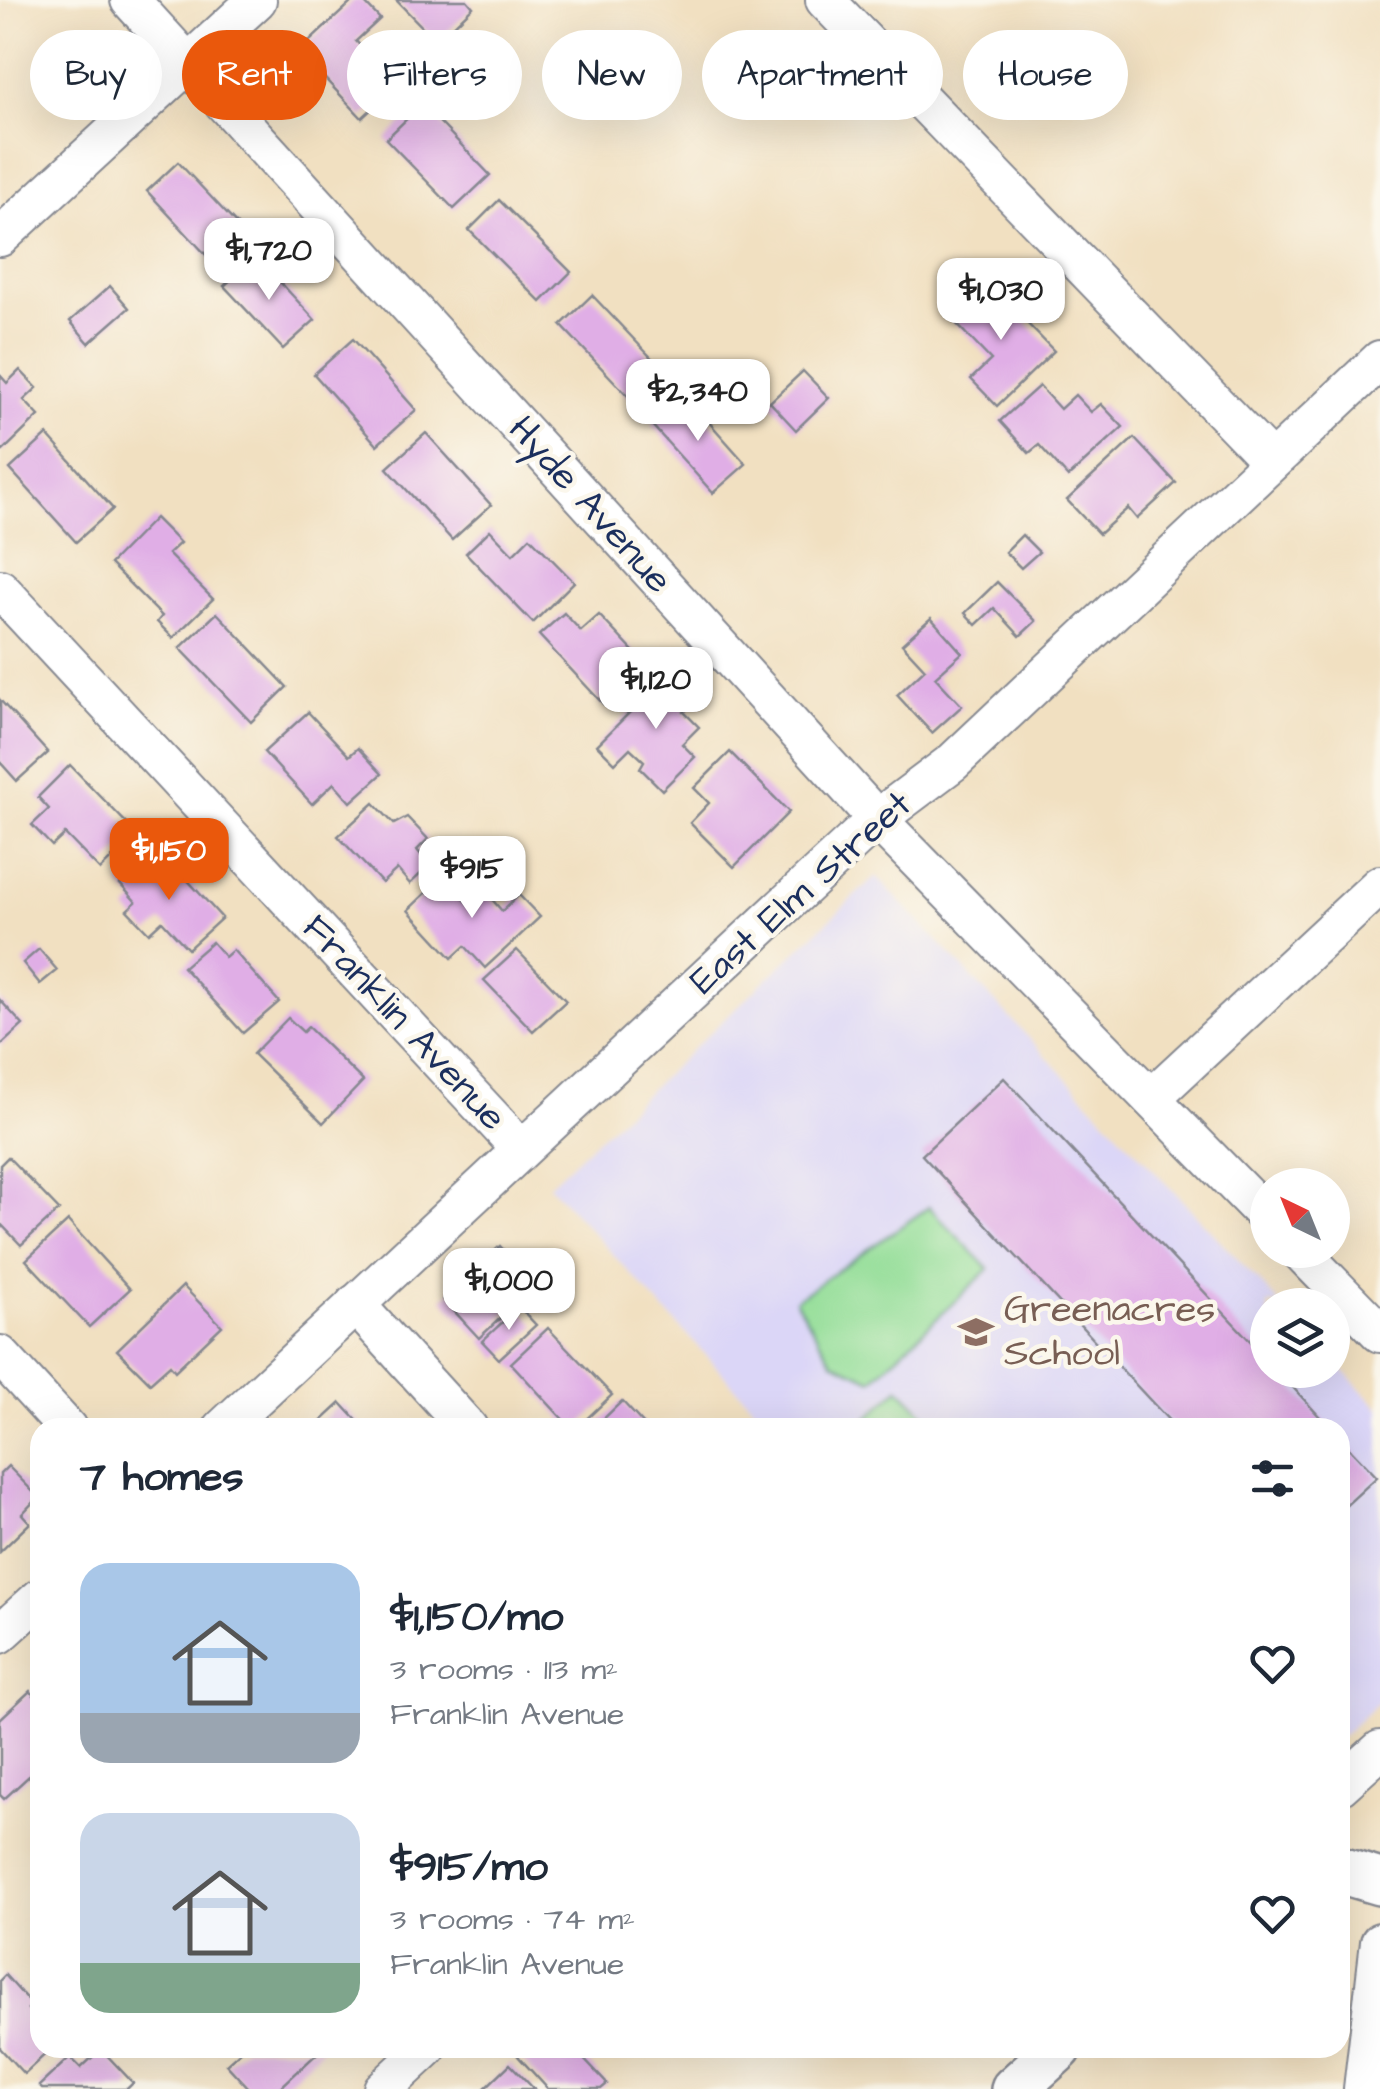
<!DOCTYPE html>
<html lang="en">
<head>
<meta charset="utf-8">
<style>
	:root { --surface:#fff; --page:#f6f6f7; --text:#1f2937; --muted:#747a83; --accent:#ea580c }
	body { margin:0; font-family:"Architects Daughter",sans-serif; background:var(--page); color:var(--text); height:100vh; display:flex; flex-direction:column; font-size:38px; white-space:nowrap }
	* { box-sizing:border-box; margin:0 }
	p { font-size:32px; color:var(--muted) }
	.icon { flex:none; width:55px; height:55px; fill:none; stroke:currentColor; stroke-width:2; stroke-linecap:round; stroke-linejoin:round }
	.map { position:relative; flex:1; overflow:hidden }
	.panel { position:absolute; left:30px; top:1418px; width:1320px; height:640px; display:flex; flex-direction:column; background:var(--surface); border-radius:30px; box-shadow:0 10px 40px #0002 }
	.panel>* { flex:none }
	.hud { position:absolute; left:30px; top:30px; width:1320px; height:90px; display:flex; gap:20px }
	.needle { width:65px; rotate:317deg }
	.tools { position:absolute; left:1250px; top:1168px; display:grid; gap:20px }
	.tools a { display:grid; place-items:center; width:100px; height:100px; border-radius:50%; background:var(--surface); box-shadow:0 10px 40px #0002; font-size:50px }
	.price { position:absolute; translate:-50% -85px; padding:0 22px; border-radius:20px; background:#fff; color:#222; font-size:32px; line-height:65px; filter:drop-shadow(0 2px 5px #0008) }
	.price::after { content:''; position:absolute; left:50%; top:60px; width:30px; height:22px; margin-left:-15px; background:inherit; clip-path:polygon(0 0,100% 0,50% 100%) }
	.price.active { background:var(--accent); color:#fff }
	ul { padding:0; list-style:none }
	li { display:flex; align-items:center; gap:30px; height:250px; padding:0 50px }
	li span { display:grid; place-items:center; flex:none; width:280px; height:200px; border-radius:30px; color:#555 }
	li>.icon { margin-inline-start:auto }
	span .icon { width:120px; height:120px; fill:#fffc; stroke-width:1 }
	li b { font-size:42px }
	h2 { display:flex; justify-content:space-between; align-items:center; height:120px; padding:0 50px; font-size:42px }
	.tag { padding:0 35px; border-radius:45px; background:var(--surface); box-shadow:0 10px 40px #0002; font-size:35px; line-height:90px }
	.tag.active { background:var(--accent); color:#fff }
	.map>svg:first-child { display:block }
	.built { fill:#dbd6f7 }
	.green { fill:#94de99; stroke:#58867c; stroke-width:2.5 }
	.building { fill:#e0aee6 }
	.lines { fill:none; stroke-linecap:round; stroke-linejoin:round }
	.minor-casing { stroke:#868890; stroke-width:42 }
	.tertiary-casing { stroke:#868890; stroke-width:50 }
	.minor { stroke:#fff; stroke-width:38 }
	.tertiary { stroke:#fff; stroke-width:45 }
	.labels { text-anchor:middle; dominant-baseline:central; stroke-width:9; stroke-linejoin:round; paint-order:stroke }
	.street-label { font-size:38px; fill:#1b2f5e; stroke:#fbf7ec }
	.education-label { font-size:38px; fill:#785e54; stroke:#fbf7ec; text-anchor:start }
</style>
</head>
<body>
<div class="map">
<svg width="1380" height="2089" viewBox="0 0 1380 2089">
	<rect width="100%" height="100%" fill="#fbf7ec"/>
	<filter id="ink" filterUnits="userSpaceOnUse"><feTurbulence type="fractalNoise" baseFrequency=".01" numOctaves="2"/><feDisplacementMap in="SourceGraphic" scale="20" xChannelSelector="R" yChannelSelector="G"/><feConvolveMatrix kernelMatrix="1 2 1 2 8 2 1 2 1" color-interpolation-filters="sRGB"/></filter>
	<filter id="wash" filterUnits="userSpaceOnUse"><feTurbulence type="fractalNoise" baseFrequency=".0048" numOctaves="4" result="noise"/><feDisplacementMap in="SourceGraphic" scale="40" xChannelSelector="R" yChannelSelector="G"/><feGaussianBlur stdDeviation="2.25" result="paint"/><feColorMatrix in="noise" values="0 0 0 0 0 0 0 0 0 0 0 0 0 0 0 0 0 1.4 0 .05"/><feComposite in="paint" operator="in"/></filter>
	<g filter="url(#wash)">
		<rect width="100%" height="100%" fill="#f1e0c1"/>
		<path class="built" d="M876,876L1281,1305H1268V1370H1332L1333,1359L1380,1409V1701L1340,1738V1428L772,1427L549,1185Z"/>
		<g class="green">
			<path d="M929,1207L989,1269L872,1380L833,1362L795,1300Z"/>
			<path d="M899,1388L938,1427H863L860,1425Z"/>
		</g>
		<g id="blocks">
			<g class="building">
				<path d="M354,0H362L380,19L356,41L380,67L371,74L389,93L362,118L299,51Z"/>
				<path d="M396,0H467L473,7L437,42Z"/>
				<path d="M422,104L490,175L454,209L386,139Z"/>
				<path d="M178,162L240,228L208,257L147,191Z"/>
				<path d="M499,200L571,272L541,302L469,230Z"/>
				<path d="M256,256L315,320L283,349L224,286Z"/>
				<path d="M988,283L1054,351L997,406L971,379L991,360L951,318Z"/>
				<path d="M110,286L129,308L89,343L70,321Z"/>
				<path d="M592,295L661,368L630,398L561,325Z"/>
				<path d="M353,339L416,410L377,445L314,374Z"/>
				<path d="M20,370L37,388L24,400L39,416L3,451L0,448V375L7,383Z"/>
				<path d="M803,371L829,398L796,430L770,402Z"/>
				<path d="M1039,386L1060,409L1075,395L1091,412L1101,404L1123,427L1068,477L1039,445L1029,453L1000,421Z"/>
				<path d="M684,394L746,464L713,493L651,424Z"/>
				<path d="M426,433L491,505L452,540L387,468Z"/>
				<path d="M47,435L113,509L76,542L10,469Z"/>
				<path d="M1134,438L1176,483L1137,519L1128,508L1099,534L1067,500Z"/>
				<path d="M155,518L180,543L168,554L213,599L173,638L157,622L162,616L110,564Z"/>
				<path d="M490,530L513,554L530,537L574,582L533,623L466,553Z"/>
				<path d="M1022,535L1039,552L1021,568L1005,552Z"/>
				<path d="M997,582L1036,621L1020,636L994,608L976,625L965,613Z"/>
				<path d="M217,613L287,687L251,722L180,648Z"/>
				<path d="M564,613L581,631L599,615L647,666L604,705L539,635Z"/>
				<path d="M931,618L962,653L935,677L962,706L932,733L897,695L925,669L902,644Z"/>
				<path d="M669,673L696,700L684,712L699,727L682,744L695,757L662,790L640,768L644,761L630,748L615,763L597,745Z"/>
				<path d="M0,700L48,753L17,781L0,762Z"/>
				<path d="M308,712L349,756L358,748L382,774L351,802L334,783L312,804L264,752Z"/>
				<path d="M730,752L789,812L734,867L690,823L709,803L694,788Z"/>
				<path d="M70,765L137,834L100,870L65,834L52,846L32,825L49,809L38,797Z"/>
				<path d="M374,803L394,824L407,817L428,839L417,850L430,865L410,884L397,869L382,883L338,836Z"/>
				<path d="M149,858L161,872L171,862L222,918L188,949L162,921L149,933L127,910L136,902L120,884Z"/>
				<path d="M444,876L468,903L483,889L502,911L519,895L540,917L485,968L465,946L452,958L408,910Z"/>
				<path d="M212,942L225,957L233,950L279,1002L243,1033L183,967Z"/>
				<path d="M39,949L57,970L40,984L23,963Z"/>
				<path d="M517,950L566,1001L533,1031L484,980Z"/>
				<path d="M0,1000L23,1025L0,1046Z"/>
				<path d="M288,1018L303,1032L308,1027L363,1081L323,1123L253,1054Z"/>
				<path d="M1004,1078L1268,1360V1370H1277L1330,1428H1176L922,1155Z"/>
				<path d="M8,1157L59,1210L21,1245L0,1223V1165Z"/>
				<path d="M68,1221L130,1289L89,1327L26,1260Z"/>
				<path d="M500,1246L536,1285L479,1338L443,1299Z"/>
				<path d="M183,1286L222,1326L175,1371L170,1365L150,1383L117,1350Z"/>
				<path d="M519,1307L536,1325L499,1359L482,1341Z"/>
				<path d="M548,1328L612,1395L577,1428H571L511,1363Z"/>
				<path d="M622,1401L647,1428H594Z"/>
				<path d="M341,1403L364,1428H314Z"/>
				<path d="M1340,1438L1377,1477L1340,1511Z"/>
				<path d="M8,1466L38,1497L22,1514L30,1523L0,1552V1474Z"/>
				<path d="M30,1691L40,1701V1766L4,1799L0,1795V1719Z"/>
				<path d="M5,1975L32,2005L28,2009L40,2021V2048H52L24,2074L0,2048V1980Z"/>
				<path d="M244,2048H323L279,2089H249L226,2064Z"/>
				<path d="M527,2048H590L581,2056L607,2084L601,2089H548L518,2056Z"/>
				<path d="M101,2049L133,2083L127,2089H42L39,2086L70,2057L81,2068Z"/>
				<path d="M510,2064L534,2089H484Z"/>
			</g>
		</g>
	</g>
	<g filter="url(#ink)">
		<use href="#blocks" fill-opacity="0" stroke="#868890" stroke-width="2.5"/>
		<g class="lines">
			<defs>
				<g id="minor">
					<path d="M130,0L877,819L1268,1218"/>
					<path d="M825,0L1271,461"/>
					<path d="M0,237L257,0"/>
					<path d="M0,589L521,1149"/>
					<path d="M1151,1098L1380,885"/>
					<path d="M1299,1250L1380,1333"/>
					<path d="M355,1304L468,1428"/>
					<path d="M0,1355L67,1428"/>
					<path d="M223,1428L877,819L953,762L1380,360"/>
					<path d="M0,1634L40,1598"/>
					<path d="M1340,1786L1380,1750"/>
					<path d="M383,2089L427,2048"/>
					<path d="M1363,2089L1380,1942"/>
				</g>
				<g id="tertiary">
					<path d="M1340,1870L1380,1882"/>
					<path d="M1014,2089L1059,2048"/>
				</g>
			</defs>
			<use href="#minor" class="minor-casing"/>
			<use href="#tertiary" class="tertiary-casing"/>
			<use href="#minor" class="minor"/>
			<use href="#tertiary" class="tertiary"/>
		</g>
	</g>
	<defs>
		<symbol id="school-bare" viewBox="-9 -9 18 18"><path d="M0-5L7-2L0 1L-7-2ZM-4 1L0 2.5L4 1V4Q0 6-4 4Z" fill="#8d6e63" stroke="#fbf7ec" stroke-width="2.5" paint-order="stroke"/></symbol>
	</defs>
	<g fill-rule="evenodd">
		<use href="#school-bare" x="951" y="1307" width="50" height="50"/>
	</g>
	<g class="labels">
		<g class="street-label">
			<text transform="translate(590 505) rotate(48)">Hyde Avenue</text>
			<text transform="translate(801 893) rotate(-42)">East Elm Street</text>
			<text transform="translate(404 1023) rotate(47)">Franklin Avenue</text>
		</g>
		<g class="education-label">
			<text x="1004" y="1310">Greenacres<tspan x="1004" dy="44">School</tspan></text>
		</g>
	</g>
</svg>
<div class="tools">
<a><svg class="needle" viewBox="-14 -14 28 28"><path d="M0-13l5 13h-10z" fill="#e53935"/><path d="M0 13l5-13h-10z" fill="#747a83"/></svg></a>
<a><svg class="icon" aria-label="layers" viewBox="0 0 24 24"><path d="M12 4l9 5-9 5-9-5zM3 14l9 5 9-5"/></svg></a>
</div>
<b class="price" style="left:269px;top:303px">$1,720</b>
<b class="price" style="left:1001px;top:343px">$1,030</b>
<b class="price" style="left:698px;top:444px">$2,340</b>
<b class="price" style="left:656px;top:732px">$1,120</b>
<b class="price active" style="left:169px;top:903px">$1,150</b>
<b class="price" style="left:472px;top:921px">$915</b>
<b class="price" style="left:509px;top:1333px">$1,000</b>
<div class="hud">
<a class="tag">Buy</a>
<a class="tag active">Rent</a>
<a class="tag">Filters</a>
<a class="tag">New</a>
<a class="tag">Apartment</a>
<a class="tag">House</a>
</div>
<section class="panel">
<h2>7 homes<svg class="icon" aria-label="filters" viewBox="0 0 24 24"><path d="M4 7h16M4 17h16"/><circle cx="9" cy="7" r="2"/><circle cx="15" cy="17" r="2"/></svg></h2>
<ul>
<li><span style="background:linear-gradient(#a9c7e8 75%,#9aa5b1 0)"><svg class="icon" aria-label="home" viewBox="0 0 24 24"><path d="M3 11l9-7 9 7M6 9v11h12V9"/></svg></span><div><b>$1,150/mo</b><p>3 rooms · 113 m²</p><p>Franklin Avenue</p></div><svg class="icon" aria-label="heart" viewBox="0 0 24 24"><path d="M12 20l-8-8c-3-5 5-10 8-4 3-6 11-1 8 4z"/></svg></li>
<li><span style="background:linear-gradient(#c9d6e8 75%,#7fa58c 0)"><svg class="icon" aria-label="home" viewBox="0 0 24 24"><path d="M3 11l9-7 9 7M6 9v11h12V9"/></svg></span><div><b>$915/mo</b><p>3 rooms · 74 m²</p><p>Franklin Avenue</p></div><svg class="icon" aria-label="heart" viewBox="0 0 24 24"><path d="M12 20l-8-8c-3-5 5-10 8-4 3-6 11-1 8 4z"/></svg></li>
</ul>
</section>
</div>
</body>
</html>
